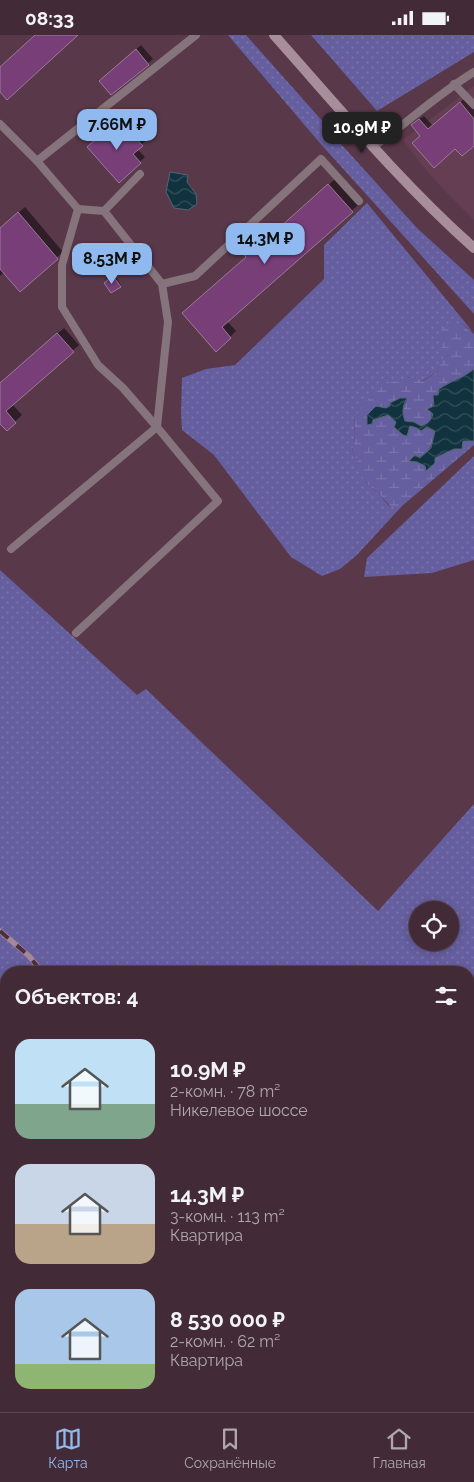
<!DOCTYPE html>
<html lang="ru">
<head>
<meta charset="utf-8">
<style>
	:root { --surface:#432a37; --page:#4d3642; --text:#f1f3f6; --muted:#afa7ad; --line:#5b4652; --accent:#90b9f0 }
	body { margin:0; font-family:Raleway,sans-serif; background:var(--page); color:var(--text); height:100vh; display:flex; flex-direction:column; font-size:19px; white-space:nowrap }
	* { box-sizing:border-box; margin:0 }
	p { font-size:16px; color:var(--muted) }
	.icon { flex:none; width:28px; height:28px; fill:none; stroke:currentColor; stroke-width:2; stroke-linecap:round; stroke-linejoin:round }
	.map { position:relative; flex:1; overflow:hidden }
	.panel { position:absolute; left:0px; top:931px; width:475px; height:446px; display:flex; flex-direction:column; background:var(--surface); border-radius:20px 20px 0 0; box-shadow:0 2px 8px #0003,0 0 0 1px var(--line) }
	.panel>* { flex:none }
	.buttons { position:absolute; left:409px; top:866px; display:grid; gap:10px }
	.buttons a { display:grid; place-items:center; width:50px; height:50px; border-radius:50%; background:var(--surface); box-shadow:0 2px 8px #0003,0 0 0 1px var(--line); font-size:25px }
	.price { position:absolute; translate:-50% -42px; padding:0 11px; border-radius:10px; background:var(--accent); color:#111; font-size:16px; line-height:32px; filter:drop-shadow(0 1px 2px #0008) }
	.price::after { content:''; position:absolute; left:50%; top:30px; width:15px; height:11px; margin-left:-8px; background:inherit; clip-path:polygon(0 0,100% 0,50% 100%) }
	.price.current { background:#222; color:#fff }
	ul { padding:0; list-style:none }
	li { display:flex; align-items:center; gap:15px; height:125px; padding:0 15px }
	li span { display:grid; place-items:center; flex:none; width:140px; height:100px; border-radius:15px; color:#555 }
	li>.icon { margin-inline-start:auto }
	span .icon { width:60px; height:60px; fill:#fffc; stroke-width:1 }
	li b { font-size:21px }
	h2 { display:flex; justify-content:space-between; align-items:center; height:60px; padding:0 15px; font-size:21px }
	.status { display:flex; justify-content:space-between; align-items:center; height:35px; padding:0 25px; background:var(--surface); direction:ltr }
	.status svg { height:14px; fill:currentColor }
	.tab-bar { display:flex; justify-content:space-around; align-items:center; height:70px; border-top:1px solid var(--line); background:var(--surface); font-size:14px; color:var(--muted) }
	.tab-bar a { display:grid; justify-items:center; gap:2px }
	.tab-bar .current { color:var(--accent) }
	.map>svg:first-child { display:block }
	.built { fill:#663e53 }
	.grass { fill:url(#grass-dots); fill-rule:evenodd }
	.wetland { fill:url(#wetland-marsh) }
	.water { fill:url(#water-waves); stroke:#546572 }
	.shadow { fill:#0007 }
	.building { fill:#783e78; stroke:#997c98 }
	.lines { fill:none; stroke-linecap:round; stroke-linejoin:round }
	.path { stroke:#917483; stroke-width:2.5; stroke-dasharray:2.5 4; stroke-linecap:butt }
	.lane { stroke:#85747c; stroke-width:8 }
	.secondary { stroke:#a88e9b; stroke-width:10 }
	.rail-casing { stroke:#a48896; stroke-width:5.5 }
	.rail { stroke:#4e2d3f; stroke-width:4; stroke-dasharray:11; stroke-linecap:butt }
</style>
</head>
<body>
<div class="status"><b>08:33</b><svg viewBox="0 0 49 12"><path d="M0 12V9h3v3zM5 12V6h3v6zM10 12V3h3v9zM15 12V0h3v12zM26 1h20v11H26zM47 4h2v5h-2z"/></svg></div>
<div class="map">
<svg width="474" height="1377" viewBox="0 0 474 1377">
	<defs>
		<pattern id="grass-dots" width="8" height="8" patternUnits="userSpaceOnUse" patternTransform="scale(1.25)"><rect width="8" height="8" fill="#655e9f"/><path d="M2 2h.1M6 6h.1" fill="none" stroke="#7b74ac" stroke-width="1.8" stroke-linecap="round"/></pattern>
		<pattern id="wetland-marsh" width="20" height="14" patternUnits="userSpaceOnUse" patternTransform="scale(1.25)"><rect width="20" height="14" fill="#655e9f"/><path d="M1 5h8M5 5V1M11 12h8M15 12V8" fill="none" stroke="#7b74ac"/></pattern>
		<pattern id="water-waves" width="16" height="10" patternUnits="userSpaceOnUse" patternTransform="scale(1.25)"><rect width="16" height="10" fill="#113340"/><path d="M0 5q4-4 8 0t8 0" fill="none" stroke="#34505b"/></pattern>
	</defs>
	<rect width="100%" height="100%" fill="#593849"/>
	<path class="built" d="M474,51V185L444,155L421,129L403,105Z"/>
	<g class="grass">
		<path d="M228,0H246L325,89L331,98L417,193L474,245V279L319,107Z"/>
		<path d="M311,0H474V17L377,76Z"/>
		<path d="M367,168L473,297L461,288L437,337L422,346L409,342L354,383L355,401L352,417L358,426L365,447L379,459L389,471H402L357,520L340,534L322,541L291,522L214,420L182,395L181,378L182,343L206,334L235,330L324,244V210Z"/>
		<path d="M474,421V525L432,538L364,542L367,523Z"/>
		<path d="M0,535L137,660L146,654L378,876L474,769V1377L468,1371L469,938H6V1038L0,1036ZM418,875H450V908H418Z"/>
	</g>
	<g class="wetland">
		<path d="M452,288H461L474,299V334L462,343L448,348L438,360H434L431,384L426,390L421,391L414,387L405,386L402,377L407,364L400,363L386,373L367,380V390L373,385L388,380C396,386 405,391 415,392C423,393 428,392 435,396C431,414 429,420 410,426L417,427L425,431L435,423L454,414L463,406H474V410L402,471H390L379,459L365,447L355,429L358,426L352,417L355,401L354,383L369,363L385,349L410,342L423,346L437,337L443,323L441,294Z"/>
		<path d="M469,1109L474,1114V1197L469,1192Z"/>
	</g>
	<g class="water">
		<path d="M170,137L188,140L187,147L196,159L197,169L188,175L174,173L166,157Z"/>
		<path d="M474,334V406H463L462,414H454L435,423V428L426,436L425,431L417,427L409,426L415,420L420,423L431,413L435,396L427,392L421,396L417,393L410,391L407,401L403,400L394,392L396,387L388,380L373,385L372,389L367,390V380L376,371L386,373L390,371V368L400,363H407C402,372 402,377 405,386L414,387L421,391C428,389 431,386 433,379L427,374L434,371L433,360H438L439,354C451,346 463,343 474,334Z"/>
		<path d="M0,1169H6V1371H107L100,1377H0Z"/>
	</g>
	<g class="shadow">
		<path d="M141,10L153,24L111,59L105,42Z"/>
		<path d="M464,64L474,75V109L456,112L422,100L417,86L424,81L433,91Z"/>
		<path d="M124,80L146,105L137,114L145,122L119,146L93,108Z"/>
		<path d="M335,144L358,170L227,286L236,296L230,302L183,278L247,222L246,208L270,188L277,195Z"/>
		<path d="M25,172L63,217L20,255L4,237L0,241V194Z"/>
		<path d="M115,241L121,250L112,256L106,248Z"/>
		<path d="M64,293L79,310L12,369L22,380L7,394L0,387V349Z"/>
	</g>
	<g class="building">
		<path d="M35,0H78L7,65L0,57V32Z"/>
		<path d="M136,14L149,30L111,60L99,46Z"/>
		<path d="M460,67L474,84V111L462,121L455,114L434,133L412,108L420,101L411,90L419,84L428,94Z"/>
		<path d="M119,84L143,111L133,119L141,128L119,148L87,112Z"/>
		<path d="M328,149L353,177L222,292L231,303L216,317L182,278L246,222L239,214L263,193L270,201Z"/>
		<path d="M18,177L58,224L20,257L0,234V193Z"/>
		<path d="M113,241L121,252L111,258L104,248Z"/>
		<path d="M57,298L74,317L6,376L16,388L7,396L0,389V348Z"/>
	</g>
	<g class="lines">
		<path class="path" d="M198,1377V1371"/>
		<g class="lane">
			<path d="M454,49L474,70"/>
			<path d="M0,89L37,126L78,174L62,230V272L98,330L123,353L157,392L11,514"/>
			<path d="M373,112C407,88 438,59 474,37"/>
			<path d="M37,126L196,0"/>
			<path d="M104,176L140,139"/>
			<path d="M162,249L195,241L321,124L359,166"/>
			<path d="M76,598L218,466L157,392L168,287L162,249L104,176L78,174"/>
		</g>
		<path class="secondary" d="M274,0C339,73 401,148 474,213"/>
		<defs>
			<g id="rail">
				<path d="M0,896L29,921L43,938"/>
				<path d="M390,1371L394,1377"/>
			</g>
		</defs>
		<use href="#rail" class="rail-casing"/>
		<use href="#rail" class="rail"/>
	</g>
</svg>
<div class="buttons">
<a><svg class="icon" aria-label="locate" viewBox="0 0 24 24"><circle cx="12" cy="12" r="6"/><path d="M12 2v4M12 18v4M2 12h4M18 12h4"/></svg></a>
</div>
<b class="price" style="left:117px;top:116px">7.66M ₽</b>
<b class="price current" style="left:362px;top:119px">10.9M ₽</b>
<b class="price" style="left:265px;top:230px">14.3M ₽</b>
<b class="price" style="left:112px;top:250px">8.53M ₽</b>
<section class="panel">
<h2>Объектов: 4<svg class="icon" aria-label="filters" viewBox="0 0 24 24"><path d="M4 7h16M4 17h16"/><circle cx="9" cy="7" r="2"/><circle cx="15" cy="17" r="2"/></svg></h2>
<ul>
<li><span style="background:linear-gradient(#bfe0f5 65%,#7fa58c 0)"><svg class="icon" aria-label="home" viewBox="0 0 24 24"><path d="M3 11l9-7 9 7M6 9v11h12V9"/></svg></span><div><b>10.9M ₽</b><p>2-комн. · 78 m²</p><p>Никелевое шоссе</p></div></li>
<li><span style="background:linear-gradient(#c9d6e8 60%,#b9a48a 0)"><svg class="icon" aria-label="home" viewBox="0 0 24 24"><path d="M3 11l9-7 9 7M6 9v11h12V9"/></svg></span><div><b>14.3M ₽</b><p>3-комн. · 113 m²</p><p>Квартира</p></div></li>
<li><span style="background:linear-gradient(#a9c7e8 75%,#8fb573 0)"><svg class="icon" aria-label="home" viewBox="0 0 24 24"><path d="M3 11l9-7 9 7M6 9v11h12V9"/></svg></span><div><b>8 530 000 ₽</b><p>2-комн. · 62 m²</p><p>Квартира</p></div></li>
</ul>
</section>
</div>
<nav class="tab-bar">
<a class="current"><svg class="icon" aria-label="map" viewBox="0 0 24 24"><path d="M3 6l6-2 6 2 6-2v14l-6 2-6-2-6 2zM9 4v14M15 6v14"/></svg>Карта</a>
<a><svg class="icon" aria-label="saved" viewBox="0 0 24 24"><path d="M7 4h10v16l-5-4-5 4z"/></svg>Сохранённые</a>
<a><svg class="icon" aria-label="home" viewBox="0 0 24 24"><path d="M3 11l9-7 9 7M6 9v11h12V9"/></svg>Главная</a>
</nav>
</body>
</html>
